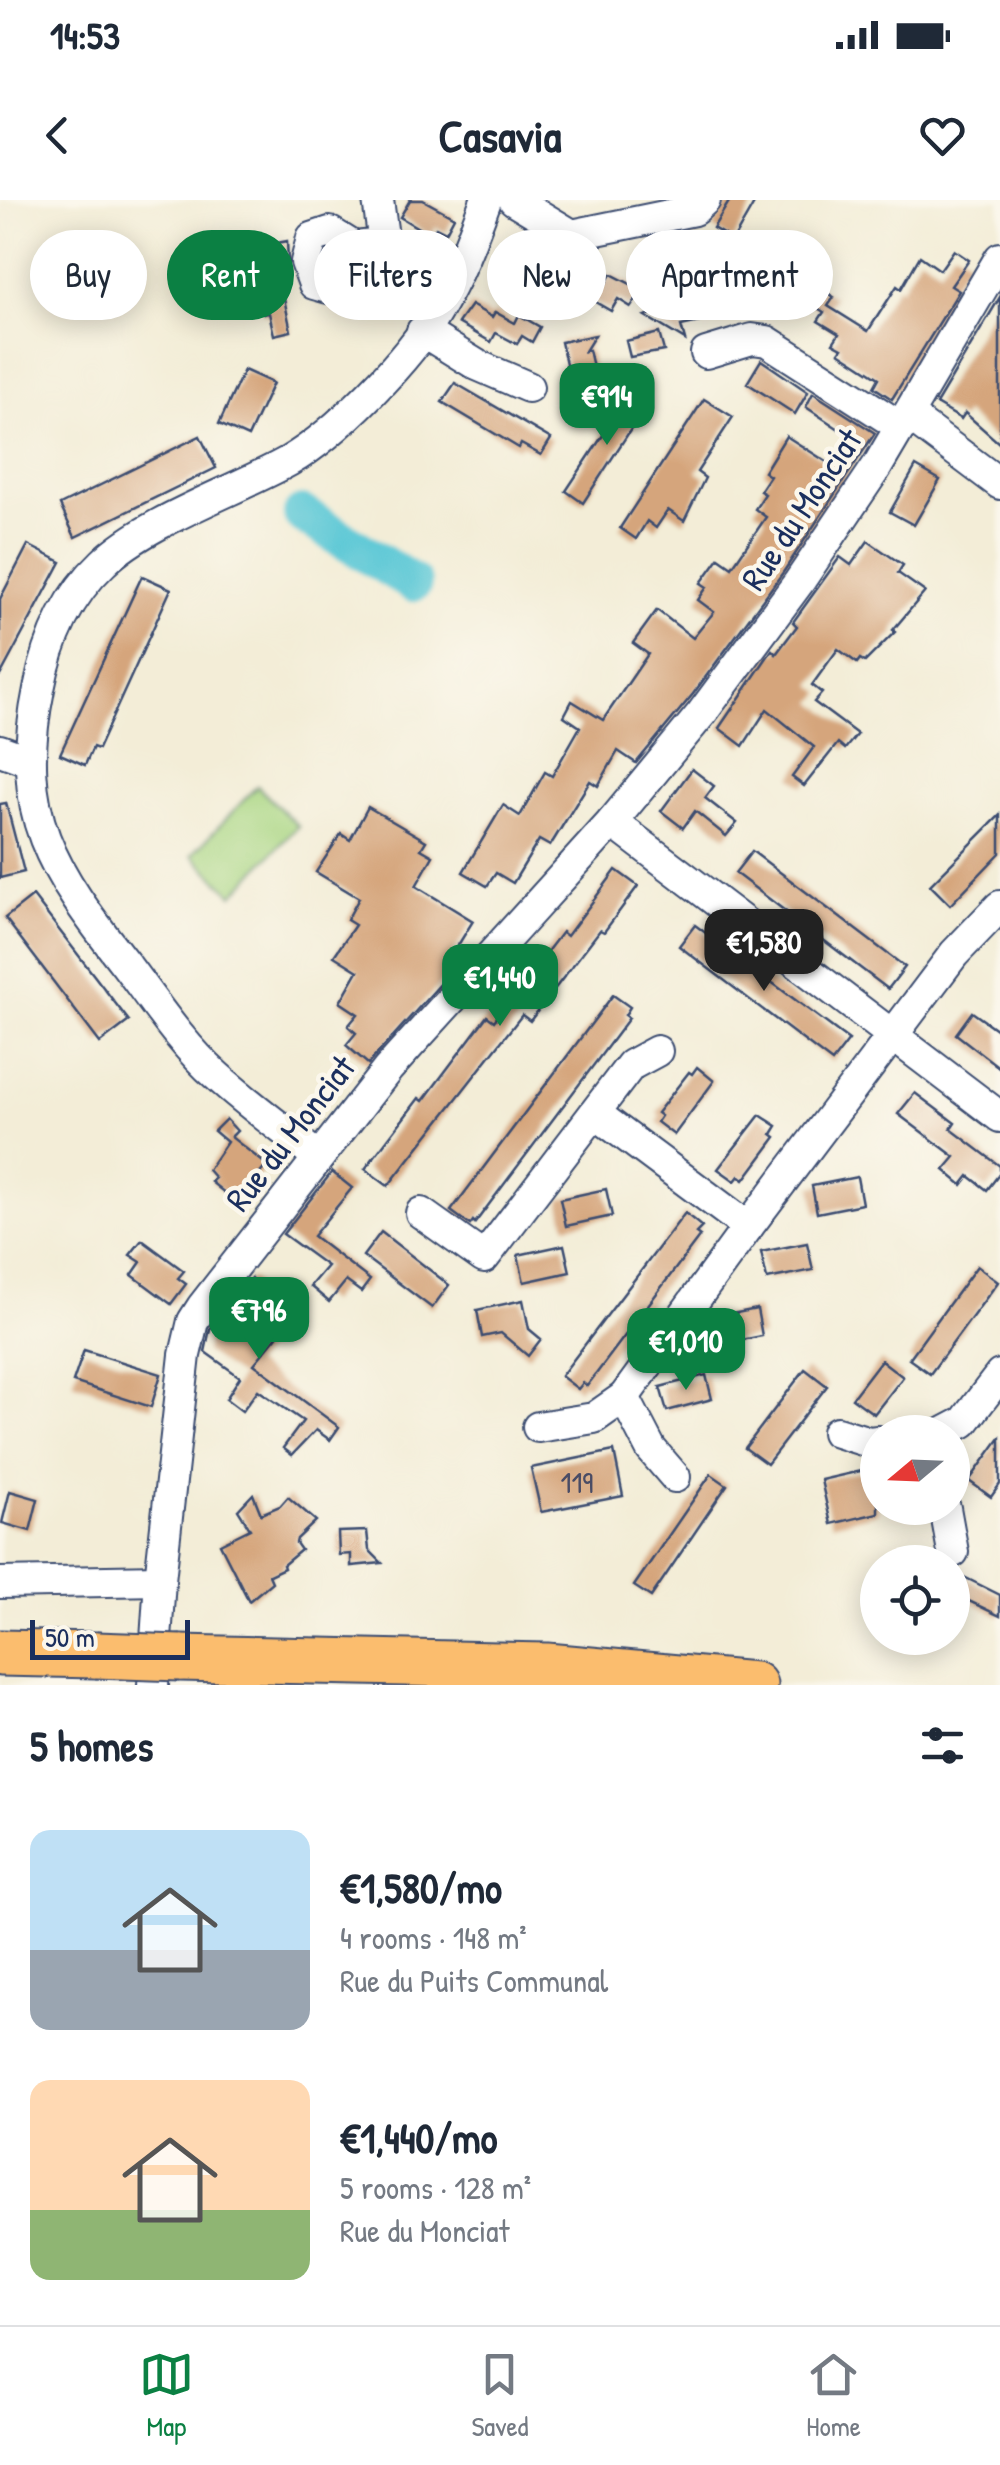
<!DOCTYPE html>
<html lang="en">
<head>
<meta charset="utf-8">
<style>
	:root { --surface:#fff; --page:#f6f6f7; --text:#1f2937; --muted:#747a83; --line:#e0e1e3; --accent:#0b8043 }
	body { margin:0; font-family:"Patrick Hand",sans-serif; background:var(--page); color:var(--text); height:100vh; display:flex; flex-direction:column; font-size:38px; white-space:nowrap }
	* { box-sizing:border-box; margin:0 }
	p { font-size:32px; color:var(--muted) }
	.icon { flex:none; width:55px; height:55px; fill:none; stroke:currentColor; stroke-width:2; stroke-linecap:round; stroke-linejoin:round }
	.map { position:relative; height:1485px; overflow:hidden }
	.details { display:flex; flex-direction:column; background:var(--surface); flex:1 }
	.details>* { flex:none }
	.banner { position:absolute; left:30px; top:30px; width:940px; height:90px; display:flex; gap:20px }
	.needle { width:65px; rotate:251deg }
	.fabs { position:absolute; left:860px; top:1215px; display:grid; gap:20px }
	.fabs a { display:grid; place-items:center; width:110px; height:110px; border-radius:50%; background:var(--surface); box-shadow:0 5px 25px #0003; font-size:50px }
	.scale { position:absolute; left:30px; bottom:25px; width:160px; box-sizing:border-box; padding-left:10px; border:5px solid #1b2f5e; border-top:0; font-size:28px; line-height:35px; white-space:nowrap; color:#1b2f5e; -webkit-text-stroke:8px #fbf7ec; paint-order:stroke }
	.price { position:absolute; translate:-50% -85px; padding:0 22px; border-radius:20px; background:var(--accent); color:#fff; font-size:32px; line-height:65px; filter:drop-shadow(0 2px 5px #0008) }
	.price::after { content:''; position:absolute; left:50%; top:60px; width:30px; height:22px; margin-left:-15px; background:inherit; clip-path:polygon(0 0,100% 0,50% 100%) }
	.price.on { background:#222; color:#fff }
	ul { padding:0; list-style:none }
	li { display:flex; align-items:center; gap:30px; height:250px; padding:0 30px }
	li span { display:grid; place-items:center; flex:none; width:280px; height:200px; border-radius:20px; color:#555 }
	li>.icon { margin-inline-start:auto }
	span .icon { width:120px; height:120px; fill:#fffc; stroke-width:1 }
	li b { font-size:42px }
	h2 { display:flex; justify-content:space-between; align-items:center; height:120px; padding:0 30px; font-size:42px }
	.pill { padding:0 35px; border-radius:45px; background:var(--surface); box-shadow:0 5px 25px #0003; font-size:35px; line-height:90px }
	.pill.on { background:var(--accent); color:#fff }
	.status { display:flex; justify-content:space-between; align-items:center; height:70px; padding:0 50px; background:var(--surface); direction:ltr }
	.status svg { height:28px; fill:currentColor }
	header { display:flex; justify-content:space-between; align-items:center; height:130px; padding:0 30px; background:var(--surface); font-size:45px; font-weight:700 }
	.tabs { display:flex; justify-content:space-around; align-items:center; height:140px; border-top:2px solid var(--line); background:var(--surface); font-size:28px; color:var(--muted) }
	.tabs a { display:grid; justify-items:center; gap:5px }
	.tabs .on { color:var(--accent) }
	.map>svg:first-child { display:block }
	.green { fill:#a9d682; stroke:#628270; stroke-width:2.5 }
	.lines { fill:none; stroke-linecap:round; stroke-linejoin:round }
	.river { stroke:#5cc8d6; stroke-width:38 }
	.building { fill:#d5a57b }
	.minor-casing { stroke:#3b4c70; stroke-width:34 }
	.highway-casing { stroke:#3b4c70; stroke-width:49 }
	.minor { stroke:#fff; stroke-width:30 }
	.highway { stroke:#fbbd6e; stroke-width:45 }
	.highway-bridge-casing { stroke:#3b4c70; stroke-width:49; stroke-linecap:butt }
	.highway-bridge { stroke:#fbbd6e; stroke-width:45 }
	.labels { text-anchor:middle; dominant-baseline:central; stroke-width:9; stroke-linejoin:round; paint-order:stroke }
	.number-label { font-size:30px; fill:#4a4c65 }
	.street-label { font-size:35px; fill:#1b2f5e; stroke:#fbf7ec }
</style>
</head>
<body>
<div class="status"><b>14:53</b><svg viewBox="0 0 49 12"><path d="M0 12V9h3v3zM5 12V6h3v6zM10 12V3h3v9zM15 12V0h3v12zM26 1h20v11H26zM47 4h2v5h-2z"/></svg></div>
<header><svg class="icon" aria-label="back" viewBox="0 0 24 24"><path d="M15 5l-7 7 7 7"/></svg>Casavia<svg class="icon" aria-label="heart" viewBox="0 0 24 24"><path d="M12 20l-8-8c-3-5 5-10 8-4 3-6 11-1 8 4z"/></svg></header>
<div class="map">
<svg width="1000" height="1485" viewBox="0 0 1000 1485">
	<rect width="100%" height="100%" fill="#fbf7ec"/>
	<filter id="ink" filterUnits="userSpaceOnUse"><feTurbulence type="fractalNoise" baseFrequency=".01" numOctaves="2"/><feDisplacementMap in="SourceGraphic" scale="20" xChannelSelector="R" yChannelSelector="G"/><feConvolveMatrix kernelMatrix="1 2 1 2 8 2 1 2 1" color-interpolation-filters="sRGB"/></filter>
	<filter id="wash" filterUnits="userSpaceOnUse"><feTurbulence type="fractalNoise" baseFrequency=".0048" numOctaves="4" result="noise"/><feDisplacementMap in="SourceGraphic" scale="40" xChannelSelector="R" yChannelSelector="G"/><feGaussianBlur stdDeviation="2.25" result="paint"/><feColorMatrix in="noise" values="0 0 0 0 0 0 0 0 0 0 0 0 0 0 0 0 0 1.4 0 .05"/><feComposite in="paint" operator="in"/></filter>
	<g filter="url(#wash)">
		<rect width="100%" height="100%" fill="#f3edd7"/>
		<path class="green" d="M257,586L298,626L233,695L192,655Z"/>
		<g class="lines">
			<path class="river" d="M302,314L413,383"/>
		</g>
		<g id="blocks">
			<g class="building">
				<path d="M410,0H423L454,17L446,32L436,27L430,35L400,17Z"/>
				<path d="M730,0H756L733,40L713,28Z"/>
				<path d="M684,34L688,43L698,39L705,56L682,65L679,56L657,64L650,47Z"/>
				<path d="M529,37L606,83L611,74L642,90L631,107L618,99L611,111L517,57Z"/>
				<path d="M287,41L288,63L277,66L291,131L274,135L269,113L264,114L254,70L267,67L261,46Z"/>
				<path d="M954,50L969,60L951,86L959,91L892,199L874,187L879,178L839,152L842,148L833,143L839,134L818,121L824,112L805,100L815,85L834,97L828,106L868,131L897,86L901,89L920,56L940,70Z"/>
				<path d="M774,70L778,96L724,108L718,83Z"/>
				<path d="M715,96L722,117L681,126L685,140L645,116Z"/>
				<path d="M1000,97V244L965,213L961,219L936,204Z"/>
				<path d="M471,105L492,117L495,112L515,123L519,115L540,127L532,142L522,136L517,144L496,133L491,142L458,123Z"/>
				<path d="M659,133L664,151L630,157L626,141Z"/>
				<path d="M595,135L585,151L589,150L605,217L571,224L566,204L575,203L561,142Z"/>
				<path d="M761,160L808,192L795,214L747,183Z"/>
				<path d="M244,170L273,183L248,237L219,224Z"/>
				<path d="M455,183L551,239L541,255L521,244L519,248L442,202Z"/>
				<path d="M631,193L648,203L583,303L566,291Z"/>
				<path d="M813,193L875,233L784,371L693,494L636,563L618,551L598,586L590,581L550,646L539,640L513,683L496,673L487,686L463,672L503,605L520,616L545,572L552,576L580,527L564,516L572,501L603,520L648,454L633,443L657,410L693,438L714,412L698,400L707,387L701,383L719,358L732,367L766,317L755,309L765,294L760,291L770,276L764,272L786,236L830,264L848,235L806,207Z"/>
				<path d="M704,199L733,217L697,272L705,278L684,321L668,310L656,328L647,321L636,339L620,328Z"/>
				<path d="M200,236L216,268L75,337L60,305Z"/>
				<path d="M916,266L940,280L914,325L890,312Z"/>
				<path d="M868,341L903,365L898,373L925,392L893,430L895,432L865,462L860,459L857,463L838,449L812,485L822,493L814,502L857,534L845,549L838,543L804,586L792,577L814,547L767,509L743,546L719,528L772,450L776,454L797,426L793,422L840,357L851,365Z"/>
				<path d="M28,345L61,362L0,476V399Z"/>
				<path d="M142,376L171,389L98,549L93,547L85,565L60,554Z"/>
				<path d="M692,569L714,586L705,598L737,623L726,636L695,611L683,628L661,611Z"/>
				<path d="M6,603L24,672L0,678V604Z"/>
				<path d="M368,607L426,641L421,649L433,656L416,686L473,721L452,755L461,761L368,864L346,845L356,833L348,826L358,814L340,802L358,771L334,756L355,725L347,720L359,698L316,672L341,634L350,640Z"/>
				<path d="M1000,615V653L950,705L930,685Z"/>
				<path d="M752,651L905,767L888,789L735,673Z"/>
				<path d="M616,670L638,686L604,732L600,730L530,821L522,815L388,986L365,969L419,898L423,901L487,816L494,821L562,732L567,736Z"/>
				<path d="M33,696L129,821L100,843L5,718Z"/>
				<path d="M695,725L849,840L832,862L679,746Z"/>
				<path d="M613,795L630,807L625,815L629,818L475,1023L473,1021L470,1025L451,1011Z"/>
				<path d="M972,812L1000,832V868L956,834Z"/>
				<path d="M697,867L714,881L674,935L657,922L661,916L657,913L689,872L692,874Z"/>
				<path d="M915,893L955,923L951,929L1000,966V973L987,990L969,976L962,985L944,970L955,957L898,914Z"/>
				<path d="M760,915L777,926L772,934L776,937L744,980L739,976L735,981L718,969Z"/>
				<path d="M226,919L237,931L231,937L267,965L236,1002L211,982L215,978L208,970L227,942L214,931Z"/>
				<path d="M332,972L352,988L313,1036L370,1080L361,1092L346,1081L329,1102L310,1086L327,1066L283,1034Z"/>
				<path d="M857,977L862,1004L817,1013L812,986Z"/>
				<path d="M606,989L612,1016L566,1026L560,999Z"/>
				<path d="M685,1013L702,1027L696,1033L700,1036L587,1186L583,1183L578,1189L561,1176Z"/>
				<path d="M381,1032L449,1085L432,1108L363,1056Z"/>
				<path d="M142,1040L184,1071L178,1078L186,1084L171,1104L132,1075L141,1062L130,1055Z"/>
				<path d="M807,1043L813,1070L767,1079L761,1052Z"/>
				<path d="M564,1045L570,1072L524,1082L518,1055Z"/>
				<path d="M977,1066L998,1082L930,1174L909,1159Z"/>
				<path d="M251,1078L273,1102L261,1115L274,1125L270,1130L277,1136L254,1164L339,1227L330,1240L316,1230L292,1255L283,1248L303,1221L258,1190L242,1211L226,1199L240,1177L205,1152L210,1129Z"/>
				<path d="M523,1100L529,1129L541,1139L528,1156L501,1133L482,1137L477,1110Z"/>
				<path d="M757,1109L762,1136L716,1145L711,1118Z"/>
				<path d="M84,1150L161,1174L151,1207L73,1182Z"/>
				<path d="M881,1160L903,1177L874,1214L852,1198Z"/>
				<path d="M805,1169L827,1186L767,1264L745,1248Z"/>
				<path d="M706,1175L712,1199L667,1211L660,1187Z"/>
				<path d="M1000,1238V1284L991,1297L969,1281Z"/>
				<path d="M614,1251L623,1296L541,1312L531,1268Z"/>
				<path d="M878,1267V1313L831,1324L821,1280Z"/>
				<path d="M711,1274L727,1285L651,1397L634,1386Z"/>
				<path d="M10,1291L38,1299L30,1331L2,1323Z"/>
				<path d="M253,1294L261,1314L280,1306L288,1297L316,1321L297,1339L296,1343L301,1350L283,1365L284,1368L269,1375L272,1382L249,1401L220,1344L250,1329L238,1310Z"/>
				<path d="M367,1331L369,1350L382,1363L351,1366V1354L339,1355L338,1332Z"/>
				<path d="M952,1371L1000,1395V1416L952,1393Z"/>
			</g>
		</g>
	</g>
	<g filter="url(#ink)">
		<use href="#blocks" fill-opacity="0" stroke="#3b4c70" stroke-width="2.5"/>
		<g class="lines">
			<defs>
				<g id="minor">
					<path d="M378,0L384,44"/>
					<path d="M514,0L572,35L694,10L705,0"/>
					<path d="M354,47C352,66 342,76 328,88L314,84L306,62L312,38L330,32L354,47L384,44L417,57L454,79"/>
					<path d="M422,131L477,165L528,187"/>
					<path d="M706,153L752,139L767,141L901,227"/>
					<path d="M908,215L1000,284"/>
					<path d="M0,550L30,561"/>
					<path d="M612,622L1000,917"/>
					<path d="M595,913L748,1027"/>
					<path d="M318,957C284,930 249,905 217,876C182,845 154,802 126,765C52,670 13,615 39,489C48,442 68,396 103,363C146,321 235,291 289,261C336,234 410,158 437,111C458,76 472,38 486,0"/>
					<path d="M421,1013L484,1058L631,865L657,851"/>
					<path d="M624,1197L748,1027L954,754L1000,706"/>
					<path d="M538,1227L594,1218L624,1197L651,1249L675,1277"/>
					<path d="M837,1232L869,1242L878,1241"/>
					<path d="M945,1232L964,1222L1000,1175"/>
					<path d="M945,1308L953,1352"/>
					<path d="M0,1383L160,1380"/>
					<path d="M153,1485L160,1380L185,1155L193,1121L202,1107L388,869L612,622L702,513L799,382L878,265L1000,58"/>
				</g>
				<g id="highway">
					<path d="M0,1453L96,1455"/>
					<path d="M180,1458L547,1466L754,1485"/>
				</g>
			</defs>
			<use href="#minor" class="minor-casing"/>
			<use href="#highway" class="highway-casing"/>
			<use href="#minor" class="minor"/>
			<use href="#highway" class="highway"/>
			<defs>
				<path id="highway-bridge" d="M96,1455L180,1458"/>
			</defs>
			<use href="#highway-bridge" class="highway-bridge-casing"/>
			<use href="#highway-bridge" class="highway-bridge"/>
		</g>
	</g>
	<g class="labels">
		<g class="number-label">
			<text x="577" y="1282">119</text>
		</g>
		<g class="street-label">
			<text transform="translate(801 309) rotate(-56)">Rue du Monciat</text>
			<text transform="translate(290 933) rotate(-52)">Rue du Monciat</text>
		</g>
	</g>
</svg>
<div class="fabs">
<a><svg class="needle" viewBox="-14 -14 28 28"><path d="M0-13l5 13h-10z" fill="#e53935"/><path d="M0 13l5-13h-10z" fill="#747a83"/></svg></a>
<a><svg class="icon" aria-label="locate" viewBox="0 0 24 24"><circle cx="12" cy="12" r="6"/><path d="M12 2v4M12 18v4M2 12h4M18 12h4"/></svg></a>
</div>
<div class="scale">50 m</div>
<b class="price" style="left:607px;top:248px">€914</b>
<b class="price on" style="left:764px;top:794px">€1,580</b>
<b class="price" style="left:500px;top:829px">€1,440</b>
<b class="price" style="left:259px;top:1162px">€796</b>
<b class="price" style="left:686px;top:1193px">€1,010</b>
<div class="banner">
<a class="pill">Buy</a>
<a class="pill on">Rent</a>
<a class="pill">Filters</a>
<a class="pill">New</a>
<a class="pill">Apartment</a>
</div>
</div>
<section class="details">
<h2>5 homes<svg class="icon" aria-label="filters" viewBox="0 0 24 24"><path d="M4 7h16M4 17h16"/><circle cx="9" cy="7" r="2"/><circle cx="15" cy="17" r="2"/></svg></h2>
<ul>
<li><span style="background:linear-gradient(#bfe0f5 60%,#9aa5b1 0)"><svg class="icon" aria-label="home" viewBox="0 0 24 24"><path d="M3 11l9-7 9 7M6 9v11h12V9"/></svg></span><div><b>€1,580/mo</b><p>4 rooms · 148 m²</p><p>Rue du Puits Communal</p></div></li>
<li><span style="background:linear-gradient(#ffd9b3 65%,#8fb573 0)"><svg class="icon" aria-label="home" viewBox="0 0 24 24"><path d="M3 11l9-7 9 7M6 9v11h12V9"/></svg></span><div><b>€1,440/mo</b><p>5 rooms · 128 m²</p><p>Rue du Monciat</p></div></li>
</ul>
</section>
<nav class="tabs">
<a class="on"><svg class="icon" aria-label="map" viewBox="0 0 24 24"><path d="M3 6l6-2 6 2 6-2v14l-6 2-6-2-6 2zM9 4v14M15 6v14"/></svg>Map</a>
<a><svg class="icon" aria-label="saved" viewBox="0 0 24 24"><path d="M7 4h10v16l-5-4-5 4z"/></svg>Saved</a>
<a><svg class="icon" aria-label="home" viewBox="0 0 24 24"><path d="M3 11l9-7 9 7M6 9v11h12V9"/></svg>Home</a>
</nav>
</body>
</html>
